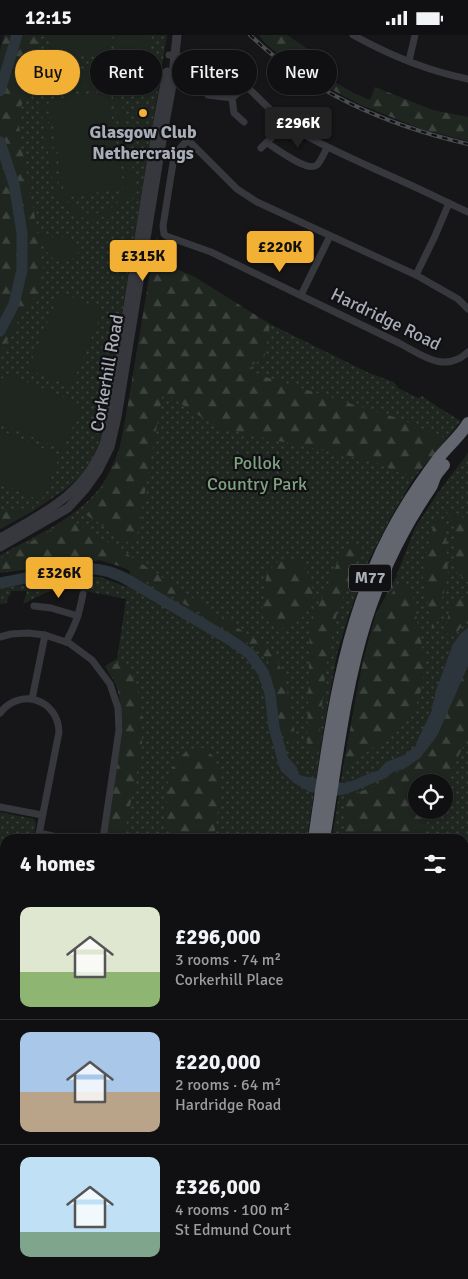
<!DOCTYPE html>
<html lang="en">
<head>
<meta charset="utf-8">
<style>
	:root { --surface:#101012; --page:#1e1e20; --text:#f1f3f6; --muted:#9c9d9f; --line:#303032; --accent:#f2b134 }
	body { margin:0; font-family:Signika,sans-serif; background:var(--page); color:var(--text); height:100vh; display:flex; flex-direction:column; font-size:19px; white-space:nowrap }
	* { box-sizing:border-box; margin:0 }
	p { font-size:16px; color:var(--muted) }
	.icon { flex:none; width:28px; height:28px; fill:none; stroke:currentColor; stroke-width:2; stroke-linecap:round; stroke-linejoin:round }
	.map { position:relative; flex:1; overflow:hidden }
	.panel { position:absolute; left:0px; top:799px; width:469px; height:446px; display:flex; flex-direction:column; background:var(--surface); border-radius:15px 15px 0 0; box-shadow:0 1px 4px #0004,0 0 0 1px var(--line) }
	.panel>* { flex:none }
	.hud { position:absolute; left:15px; top:15px; width:439px; height:45px; display:flex; gap:10px }
	.tools { position:absolute; left:408px; top:739px; display:grid; gap:10px }
	.tools a { display:grid; place-items:center; width:45px; height:45px; border-radius:50%; background:var(--surface); box-shadow:0 1px 4px #0004,0 0 0 1px var(--line); font-size:25px }
	.price { position:absolute; translate:-50% -42px; padding:0 11px; border-radius:5px; background:var(--accent); color:#111; font-size:16px; line-height:32px; filter:drop-shadow(0 1px 2px #0008) }
	.price::after { content:''; position:absolute; left:50%; top:30px; width:15px; height:11px; margin-left:-8px; background:inherit; clip-path:polygon(0 0,100% 0,50% 100%) }
	.price.on { background:#222; color:#fff }
	ul { padding:0; list-style:none }
	li { display:flex; align-items:center; gap:15px; height:125px; padding:0 20px }
	li+li { border-top:1px solid var(--line) }
	li span { display:grid; place-items:center; flex:none; width:140px; height:100px; border-radius:10px; color:#555 }
	li>.icon { margin-inline-start:auto }
	span .icon { width:60px; height:60px; fill:#fffc; stroke-width:1 }
	li b { font-size:21px }
	h2 { display:flex; justify-content:space-between; align-items:center; height:60px; padding:0 20px; font-size:21px }
	.chip { padding:0 18px; border-radius:22px; background:var(--surface); box-shadow:0 1px 4px #0004,0 0 0 1px var(--line); font-size:18px; line-height:45px }
	.chip.on { background:var(--accent); color:#111 }
	.status { display:flex; justify-content:space-between; align-items:center; height:35px; padding:0 25px; background:var(--surface); direction:ltr }
	.status svg { height:14px; fill:currentColor }
	.map>svg:first-child { display:block }
	.built { fill:#222225 }
	.grass { fill:url(#grass-dots); fill-rule:evenodd }
	.forest { fill:url(#forest-firs) }
	.garden { fill:#1e261f; fill-rule:evenodd }
	.water { fill:#2c353c }
	.lines { fill:none; stroke-linecap:round; stroke-linejoin:round }
	.river { stroke:#2c353c; stroke-width:11 }
	.minor { stroke:#37383d; stroke-width:7 }
	.tertiary { stroke:#37383d; stroke-width:9 }
	.motorway { stroke:#63666e; stroke-width:12 }
	.rail-casing { stroke:#4a4c52; stroke-width:4 }
	.rail { stroke:#111113; stroke-width:2; stroke-dasharray:5.5; stroke-linecap:butt }
	.poi-dot { fill:#f2b134; stroke:#111113; stroke-width:2 }
	.labels { text-anchor:middle; dominant-baseline:central; stroke-width:4.5; stroke-linejoin:round; paint-order:stroke }
	.shield { fill:#111113; stroke:#7b7e86; stroke-width:1 }
	.shield-label { font-size:16px; font-weight:bold; fill:#a8adb8 }
	.poi-label { font-size:18px; font-weight:bold; fill:#a8adb8; stroke:#111113 }
	.street-label { font-size:18px; fill:#a8adb8; stroke:#111113 }
	.park-label { font-size:18px; fill:#7fa381; stroke:#111113 }
</style>
</head>
<body>
<div class="status"><b>12:15</b><svg viewBox="0 0 49 12"><path d="M0 12V9h3v3zM5 12V6h3v6zM10 12V3h3v9zM15 12V0h3v12zM26 1h20v11H26zM47 4h2v5h-2z"/></svg></div>
<div class="map">
<svg width="468" height="1244" viewBox="0 0 468 1244">
	<defs>
		<pattern id="grass-dots" width="8" height="8" patternUnits="userSpaceOnUse" patternTransform="scale(1.25)"><rect width="8" height="8" fill="#1e261f"/><path d="M2 2h.1M6 6h.1" fill="none" stroke="#3c433d" stroke-width="1.8" stroke-linecap="round"/></pattern>
		<pattern id="forest-firs" width="22" height="20" patternUnits="userSpaceOnUse" patternTransform="scale(1.25)"><rect width="22" height="20" fill="#1e261f"/><path d="M5 1l3.5 6h-7zM16 11l3.5 6h-7z" fill="#3c433d"/></pattern>
	</defs>
	<rect width="100%" height="100%" fill="#161618"/>
	<path class="built" d="M0,1133L5,1134V1240H161L160,1244H0Z"/>
	<g class="grass">
		<path d="M26,0H167L102,401L91,426L79,442L66,454L33,476L0,494V307L6,114Z"/>
		<path d="M152,226L270,289L369,338L394,347L398,353L418,363L422,361L438,372L461,386L414,443L390,484L367,529L348,583L337,619L323,697L307,804H107L124,689L119,655L105,631L117,624L126,564L65,552L47,557L23,569L27,556H11L10,561H8L7,568L0,569V553L37,548L59,542L84,541L100,542L127,552L130,536L125,533L100,525L0,538V520C33,502 78,483 101,451C110,439 115,424 121,410Z"/>
		<path d="M468,418V1244H274L275,1240H464V804H332L343,733L356,661L363,626L376,579L396,542L415,493L437,459ZM416,748H444V775H416Z"/>
		<path d="M0,777L34,784L36,789L33,804H5V814L0,813Z"/>
	</g>
	<g class="forest">
		<path d="M4,0H39L29,46L21,72L19,89L21,109L39,204L43,232L37,258L25,274L0,319V16Z"/>
		<path d="M259,0H287L314,18L307,31L354,58L370,65L375,52L433,75L468,82V106L421,94L361,70L325,51L285,25L264,7Z"/>
		<path d="M156,202L162,209L160,227L195,242L270,289L264,324L249,331L259,340L400,384L444,403L435,420L412,442L397,437L373,426L218,393L163,357L135,512L85,479L83,473L104,451L117,426L128,370Z"/>
		<path d="M32,472L33,476L0,494V474L15,475Z"/>
		<path d="M449,473L468,486V547L456,537L455,488L446,477Z"/>
		<path d="M439,484L446,496L448,540L435,593H432L422,538L434,489Z"/>
		<path d="M67,486L75,487L127,519L268,613L277,625L285,645L298,716L276,691L273,647L268,626L258,614L125,533L100,525L0,537V524Z"/>
		<path d="M354,508L362,512L337,578L326,631L317,719L307,708L310,590L339,524Z"/>
		<path d="M299,524C307,535 314,548 313,563C311,577 289,601 274,591C269,588 265,580 262,576L265,550L267,537L279,526Z"/>
		<path d="M399,549L411,553L424,622L423,649L414,677L397,697L343,733L363,626L376,579Z"/>
		<path d="M468,561V583L456,599L445,598L451,567Z"/>
		<path d="M118,628L127,632L135,647L141,667L142,687V713L127,785L125,800L124,804H104L123,693L118,655L114,645L105,631Z"/>
		<path d="M468,631V701L444,752V748H416V775H433L420,804H344V780L347,762L381,748L420,723L437,701Z"/>
		<path d="M204,713L213,721L220,735L222,748L214,802L212,804H174C163,792 167,778 167,763C168,757 167,750 168,744C171,732 180,723 188,714Z"/>
		<rect x="464" y="867" width="4" height="102"/>
		<path d="M295,1240H367V1244H294Z"/>
	</g>
	<g class="garden">
		<path d="M51,0H113L109,24L49,14Z"/>
		<path d="M116,0H152L147,30L112,24Z"/>
		<path d="M94,27H98V38L106,44L113,51H119L137,162C133,163 128,163 125,165C120,169 117,175 111,178C97,187 79,185 67,174C61,169 57,161 54,154L41,73C46,45 65,29 93,36ZM69,41L72,57L107,52C110,56 113,60 114,65C118,79 119,93 121,107C123,119 126,132 126,145C126,151 124,158 121,163C103,190 67,179 58,151C55,133 53,115 50,97C48,88 45,76 47,67C50,55 58,46 69,41Z"/>
		<path d="M107,56L124,153L65,163L49,65Z"/>
		<path d="M41,200C49,205 59,200 68,203C71,204 73,206 76,208L78,216L77,222L66,225L56,226C48,219 40,211 41,200Z"/>
		<path d="M60,257L103,275L71,352L28,334Z"/>
		<path d="M5,338L82,370L63,415L0,388V350Z"/>
		<path d="M0,395L60,421L41,466L0,448Z"/>
	</g>
	<path class="water" d="M468,593V631L437,701L420,723L404,734L393,737L386,743L347,759L335,761L310,757L294,748L281,736L277,727L287,722L297,738L302,741L344,748L352,746L372,737L378,736L386,727L404,720L416,711L419,702L432,675C431,669 436,664 435,658L453,609L461,598Z"/>
	<g class="lines">
		<g class="river">
			<path d="M0,56L17,0"/>
			<path d="M0,107L14,149L22,198V235L14,269L0,296"/>
			<path d="M0,548C36,543 74,526 110,537C119,540 127,544 135,549L232,606L250,619L263,637L270,658L274,692L283,725L292,735"/>
		</g>
		<g class="minor">
			<path d="M353,0C389,20 428,36 468,44"/>
			<path d="M169,20C187,22 208,25 224,34C251,50 269,79 296,95C328,114 362,128 395,143C420,154 444,166 468,177"/>
			<path d="M409,26L415,0"/>
			<path d="M208,60L232,63L246,51"/>
			<path d="M232,63L234,78L244,87"/>
			<path d="M160,91L177,97L188,105L237,154L257,167L416,240L458,264L468,274"/>
			<path d="M188,105C180,112 176,118 173,128L163,191L164,199L166,201L211,217L399,308C422,320 444,339 468,317"/>
			<path d="M267,108C276,113 308,138 317,130C321,126 324,118 327,113"/>
			<path d="M261,113L274,100"/>
			<path d="M416,240L435,201L449,168"/>
			<path d="M301,260L330,201"/>
			<path d="M34,571L51,573L78,581"/>
			<path d="M0,602L11,599L28,598L45,600L69,608L92,625L110,649L118,673L119,695L103,804"/>
			<path d="M66,607C76,589 79,579 83,559"/>
			<path d="M32,664L45,600"/>
			<path d="M0,678C20,652 58,664 59,697L38,804"/>
			<path d="M0,772L42,780"/>
			<path d="M39,798L66,804"/>
			<path d="M0,818L5,819"/>
			<path d="M0,952L5,948"/>
			<path d="M0,1021L5,1019"/>
			<path d="M0,1083L5,1055"/>
		</g>
		<g class="tertiary">
			<path d="M0,503C45,477 84,460 104,409C107,401 108,392 110,383L157,91L167,37"/>
			<path d="M0,512L68,473L86,453L98,436L110,412L117,382L164,93L172,50L177,0"/>
		</g>
		<g class="motorway">
			<path d="M314,804C330,696 342,583 397,486C410,463 425,441 441,420C450,409 461,400 468,388"/>
			<path d="M324,804C336,731 344,655 366,585C381,538 403,493 431,452C433,449 433,446 435,442C437,438 441,434 444,430"/>
			<path d="M223,1244L225,1240"/>
			<path d="M242,1244L243,1240"/>
			<path d="M266,1244V1240"/>
		</g>
		<defs>
			<path id="rail" d="M250,0C309,57 389,91 468,109"/>
		</defs>
		<use href="#rail" class="rail-casing"/>
		<use href="#rail" class="rail"/>
	</g>
	<circle class="poi-dot" cx="143" cy="78" r="5"/>
	<g class="labels">
		<rect class="shield" x="349" y="529.5" width="42" height="27" rx="4"/>
		<g class="shield-label">
			<text x="370" y="543">M77</text>
		</g>
		<g class="poi-label">
			<text x="143" y="97">Glasgow Club<tspan x="143" dy="21">Nethercraigs</tspan></text>
		</g>
		<g class="street-label">
			<text transform="translate(386 284) rotate(26)">Hardridge Road</text>
			<text transform="translate(107 338) rotate(-80)">Corkerhill Road</text>
		</g>
		<g class="park-label">
			<text x="257" y="428">Pollok<tspan x="257" dy="21">Country Park</tspan></text>
		</g>
	</g>
</svg>
<div class="tools">
<a><svg class="icon" aria-label="locate" viewBox="0 0 24 24"><circle cx="12" cy="12" r="6"/><path d="M12 2v4M12 18v4M2 12h4M18 12h4"/></svg></a>
</div>
<b class="price on" style="left:298px;top:114px">£296K</b>
<b class="price" style="left:280px;top:238px">£220K</b>
<b class="price" style="left:143px;top:247px">£315K</b>
<b class="price" style="left:59px;top:564px">£326K</b>
<div class="hud">
<a class="chip on">Buy</a>
<a class="chip">Rent</a>
<a class="chip">Filters</a>
<a class="chip">New</a>
</div>
<section class="panel">
<h2>4 homes<svg class="icon" aria-label="filters" viewBox="0 0 24 24"><path d="M4 7h16M4 17h16"/><circle cx="9" cy="7" r="2"/><circle cx="15" cy="17" r="2"/></svg></h2>
<ul>
<li><span style="background:linear-gradient(#dfe7d0 65%,#8fb573 0)"><svg class="icon" aria-label="home" viewBox="0 0 24 24"><path d="M3 11l9-7 9 7M6 9v11h12V9"/></svg></span><div><b>£296,000</b><p>3 rooms · 74 m²</p><p>Corkerhill Place</p></div></li>
<li><span style="background:linear-gradient(#a9c7e8 60%,#b9a48a 0)"><svg class="icon" aria-label="home" viewBox="0 0 24 24"><path d="M3 11l9-7 9 7M6 9v11h12V9"/></svg></span><div><b>£220,000</b><p>2 rooms · 64 m²</p><p>Hardridge Road</p></div></li>
<li><span style="background:linear-gradient(#bfe0f5 75%,#7fa58c 0)"><svg class="icon" aria-label="home" viewBox="0 0 24 24"><path d="M3 11l9-7 9 7M6 9v11h12V9"/></svg></span><div><b>£326,000</b><p>4 rooms · 100 m²</p><p>St Edmund Court</p></div></li>
</ul>
</section>
</div>
</body>
</html>
